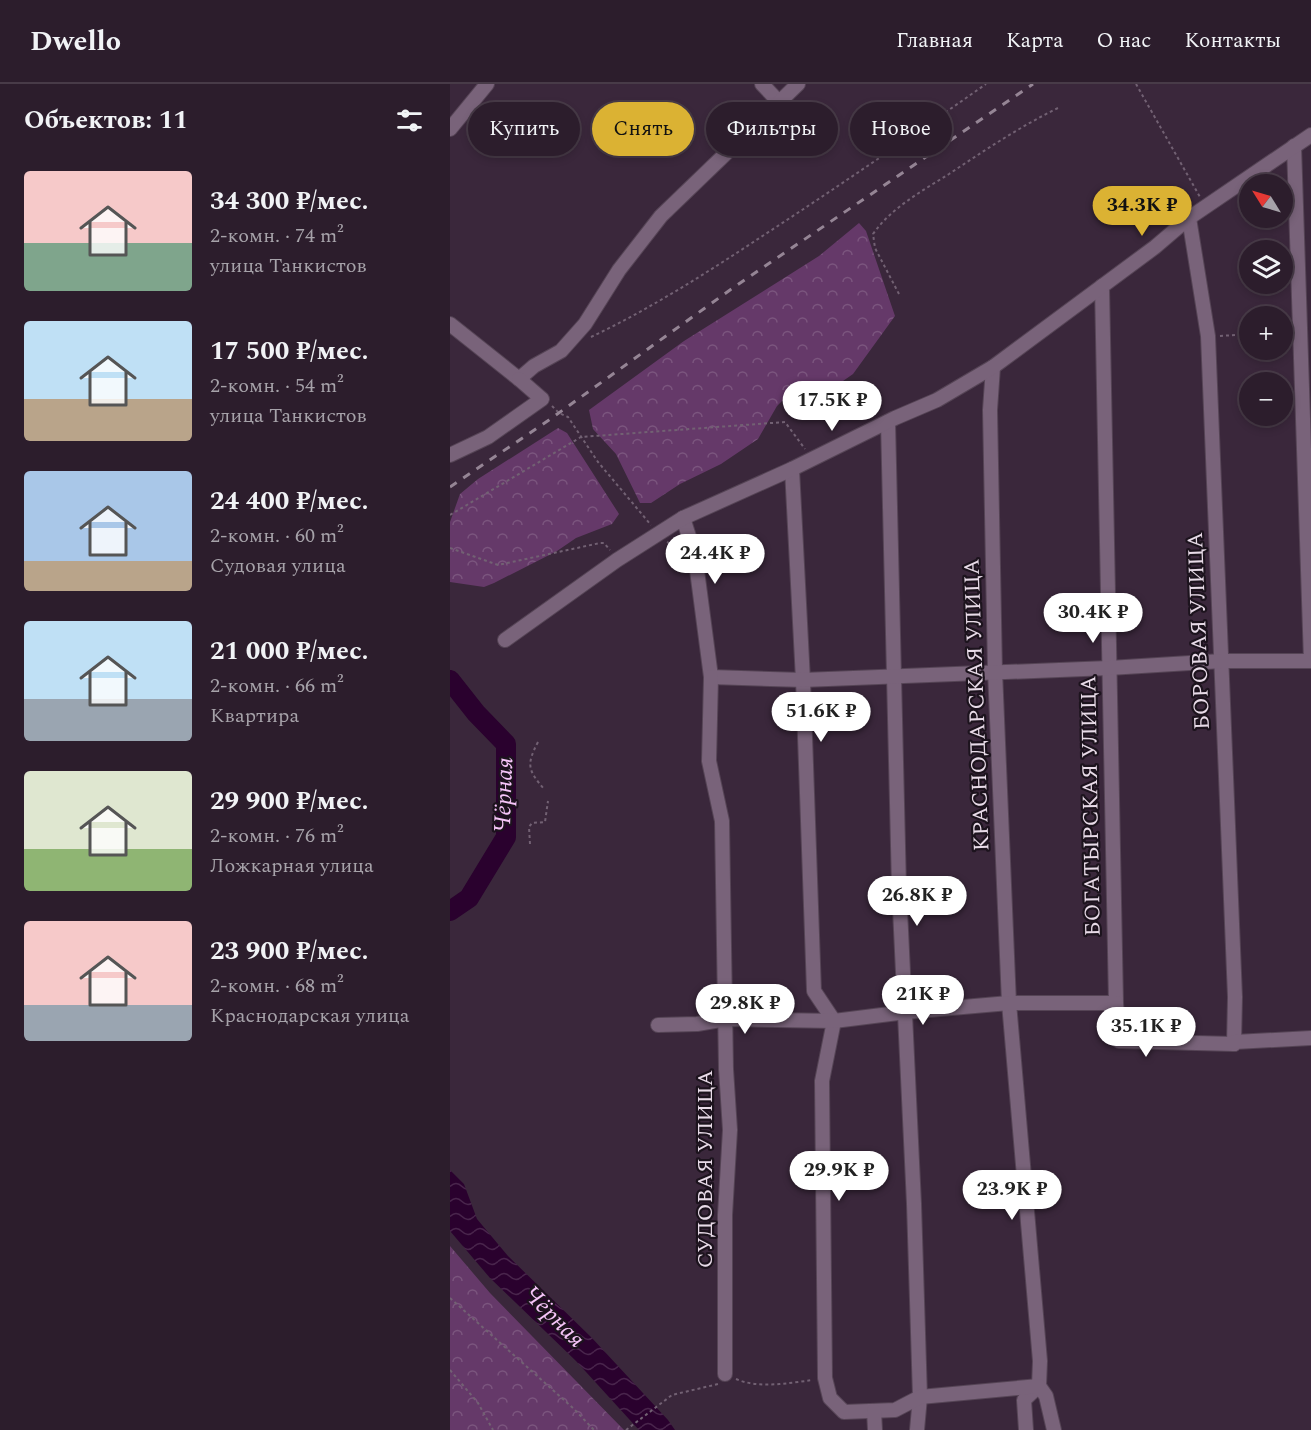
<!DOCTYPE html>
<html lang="ru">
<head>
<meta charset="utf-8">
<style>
	:root { --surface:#2c1d2c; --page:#382a38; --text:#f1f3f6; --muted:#a6a2a9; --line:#483b48; --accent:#dbb233 }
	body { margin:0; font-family:Spectral,serif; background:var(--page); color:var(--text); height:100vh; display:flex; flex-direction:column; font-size:22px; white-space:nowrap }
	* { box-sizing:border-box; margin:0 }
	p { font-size:20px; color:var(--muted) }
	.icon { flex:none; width:33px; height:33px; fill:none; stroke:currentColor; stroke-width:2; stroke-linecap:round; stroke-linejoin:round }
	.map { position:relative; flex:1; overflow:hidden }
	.drawer { display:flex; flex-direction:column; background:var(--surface); width:450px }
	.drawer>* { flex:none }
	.banner { position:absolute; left:18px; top:18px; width:570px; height:54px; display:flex; gap:12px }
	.needle { width:39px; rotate:307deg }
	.controls { position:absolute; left:789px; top:90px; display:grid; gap:12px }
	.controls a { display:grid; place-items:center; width:54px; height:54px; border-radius:50%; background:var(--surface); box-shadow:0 3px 9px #0003,0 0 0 2px var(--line); font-size:30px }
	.price { position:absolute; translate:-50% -51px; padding:0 14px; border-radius:21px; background:#fff; color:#222; font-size:20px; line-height:39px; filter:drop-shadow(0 2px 3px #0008) }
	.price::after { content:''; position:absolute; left:50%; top:36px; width:18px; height:14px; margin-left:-9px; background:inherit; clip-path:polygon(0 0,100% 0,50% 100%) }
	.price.on { background:var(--accent); color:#111 }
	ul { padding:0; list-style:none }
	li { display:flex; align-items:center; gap:18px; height:150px; padding:0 24px }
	li span { display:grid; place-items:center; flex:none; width:168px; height:120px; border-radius:6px; color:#555 }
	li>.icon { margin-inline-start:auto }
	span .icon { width:72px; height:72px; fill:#fffc; stroke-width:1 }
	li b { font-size:26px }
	h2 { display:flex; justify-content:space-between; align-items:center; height:72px; padding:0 24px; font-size:26px }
	.tag { padding:0 21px; border-radius:27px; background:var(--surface); box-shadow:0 3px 9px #0003,0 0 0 2px var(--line); font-size:21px; line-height:54px }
	.tag.on { background:var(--accent); color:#111 }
	header { display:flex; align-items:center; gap:36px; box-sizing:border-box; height:84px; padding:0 30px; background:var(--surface); border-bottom:2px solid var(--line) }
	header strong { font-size:28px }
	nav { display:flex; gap:33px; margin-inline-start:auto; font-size:21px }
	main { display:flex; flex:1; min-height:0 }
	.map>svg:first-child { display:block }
	.forest { fill:url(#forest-crowns) }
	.water { fill:url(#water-waves) }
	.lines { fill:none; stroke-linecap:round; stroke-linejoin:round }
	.river { stroke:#2a012e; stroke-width:20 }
	.minor-casing { stroke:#545; stroke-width:16 }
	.path { stroke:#726173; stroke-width:2; stroke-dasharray:3 3; stroke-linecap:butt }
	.minor { stroke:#79637a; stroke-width:14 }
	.rail { stroke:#958595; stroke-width:3; stroke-dasharray:8 8; stroke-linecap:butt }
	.labels { text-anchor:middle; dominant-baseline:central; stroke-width:4.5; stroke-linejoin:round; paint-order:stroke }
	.street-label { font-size:22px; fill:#e8dbe8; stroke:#1c131d }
	.water-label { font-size:24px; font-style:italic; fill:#f6c5f9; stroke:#1c131d }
</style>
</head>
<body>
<header>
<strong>Dwello</strong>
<nav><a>Главная</a><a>Карта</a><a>О нас</a><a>Контакты</a></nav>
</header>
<main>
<section class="drawer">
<h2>Объектов: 11<svg class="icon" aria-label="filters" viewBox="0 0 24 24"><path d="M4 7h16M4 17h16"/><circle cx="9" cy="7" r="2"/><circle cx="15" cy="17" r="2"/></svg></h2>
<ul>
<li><span style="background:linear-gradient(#f6c9c9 60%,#7fa58c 0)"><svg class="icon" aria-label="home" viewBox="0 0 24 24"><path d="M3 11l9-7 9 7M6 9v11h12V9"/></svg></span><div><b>34 300 ₽/мес.</b><p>2-комн. · 74 m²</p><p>улица Танкистов</p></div></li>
<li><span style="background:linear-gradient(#bfe0f5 65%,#b9a48a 0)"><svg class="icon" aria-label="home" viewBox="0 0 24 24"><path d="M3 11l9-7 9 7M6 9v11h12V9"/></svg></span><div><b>17 500 ₽/мес.</b><p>2-комн. · 54 m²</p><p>улица Танкистов</p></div></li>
<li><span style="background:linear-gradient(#a9c7e8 75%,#b9a48a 0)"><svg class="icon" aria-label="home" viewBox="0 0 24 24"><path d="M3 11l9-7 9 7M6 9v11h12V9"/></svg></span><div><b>24 400 ₽/мес.</b><p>2-комн. · 60 m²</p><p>Судовая улица</p></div></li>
<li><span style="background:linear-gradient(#bfe0f5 65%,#9aa5b1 0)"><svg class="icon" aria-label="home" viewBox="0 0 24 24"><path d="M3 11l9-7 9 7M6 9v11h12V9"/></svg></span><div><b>21 000 ₽/мес.</b><p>2-комн. · 66 m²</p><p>Квартира</p></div></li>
<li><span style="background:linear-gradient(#dfe7d0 65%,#8fb573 0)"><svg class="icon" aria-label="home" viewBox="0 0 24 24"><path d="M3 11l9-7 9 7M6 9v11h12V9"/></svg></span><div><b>29 900 ₽/мес.</b><p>2-комн. · 76 m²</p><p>Ложкарная улица</p></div></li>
<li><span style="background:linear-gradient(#f6c9c9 70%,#9aa5b1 0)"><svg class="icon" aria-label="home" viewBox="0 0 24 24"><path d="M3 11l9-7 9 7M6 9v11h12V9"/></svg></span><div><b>23 900 ₽/мес.</b><p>2-комн. · 68 m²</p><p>Краснодарская улица</p></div></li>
</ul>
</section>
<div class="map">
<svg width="861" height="1346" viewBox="0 0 861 1346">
	<defs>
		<pattern id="forest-crowns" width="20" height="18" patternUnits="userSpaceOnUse" patternTransform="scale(1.5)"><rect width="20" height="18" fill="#653969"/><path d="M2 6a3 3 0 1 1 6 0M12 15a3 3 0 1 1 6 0" fill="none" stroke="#7b557e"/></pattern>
		<pattern id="water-waves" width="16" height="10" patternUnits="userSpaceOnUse" patternTransform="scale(1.5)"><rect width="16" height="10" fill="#2a012e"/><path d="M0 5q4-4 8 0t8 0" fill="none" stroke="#49254c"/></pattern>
	</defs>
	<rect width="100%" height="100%" fill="#3a273b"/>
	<g class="forest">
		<path d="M409,139L416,147L445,232L403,290L393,297L337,312L327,322L308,355L271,380L230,400L201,419H190L166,370L143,345L139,326L234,257L369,172Z"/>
		<path d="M108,344L117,349L169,430L162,440L126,454L107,467L44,499L34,503L0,498V438L10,410L28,395Z"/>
		<path d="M0,1162L40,1209L174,1346H0Z"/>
	</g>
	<path class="water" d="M0,1086L14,1100L27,1135L58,1172L142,1254L218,1336L225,1346H189L126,1277L40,1194L0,1147Z"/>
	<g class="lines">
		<path class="river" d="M0,596L26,629L56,660V753L19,814L0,827"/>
		<defs>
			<g id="minor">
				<path d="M312,0L329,18"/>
				<path d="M0,45L37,0"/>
				<path d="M844,62L861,577"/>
				<path d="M739,134L758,252L785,913L784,960"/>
				<path d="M652,202L666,919"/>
				<path d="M0,240L69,295L84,282L111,267L135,240L169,186L211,132L348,0"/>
				<path d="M543,283L540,326L545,587L559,919L590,1277L589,1302L574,1316L576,1346"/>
				<path d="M438,338L449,804L464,1120L470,1313L467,1346"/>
				<path d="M0,371L38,353L92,315L69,295"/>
				<path d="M342,385L353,596L364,907L384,937L372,997L375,1294L380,1314L394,1328L445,1326L470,1313L589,1302L596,1312L604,1346"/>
				<path d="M233,434L245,471L261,593L353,596L659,584L772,577H861"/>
				<path d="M55,556L167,476L233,434L342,385L445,334L487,316L543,283L705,163L739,134L861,51"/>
				<path d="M261,593L259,677L272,737L276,985L280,1046L275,1131V1290"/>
				<path d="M208,941L247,940L276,935L384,937L456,928L559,919H666L669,957L784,960L785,958L861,954"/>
				<path d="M424,1327L425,1346"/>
			</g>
		</defs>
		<use href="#minor" class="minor-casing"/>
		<g class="path">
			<path d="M686,0L750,113"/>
			<path d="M449,210L425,164L423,150C441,124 472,107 499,90C535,66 571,42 610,23"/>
			<path d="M770,252L800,250"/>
			<path d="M141,253C202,224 258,188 314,151C389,102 462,52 536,0"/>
			<path d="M102,322L109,329L118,333L148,378L201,441"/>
			<path d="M0,431L131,353L335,338L355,365"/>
			<path d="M217,458L230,465"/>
			<path d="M0,464L48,481L150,459H154L160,466"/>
			<path d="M88,658C76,681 78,686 94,705"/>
			<path d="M80,760L79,743L82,739L95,738L98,717"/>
			<path d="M0,1214L124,1325L144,1346"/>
			<path d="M0,1286L28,1319L43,1346"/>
			<path d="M286,1295C309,1305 339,1299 363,1296"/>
			<path d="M176,1346L222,1311L268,1300"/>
		</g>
		<use href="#minor" class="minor"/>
		<path class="rail" d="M0,403L99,336L280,206L583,0"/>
	</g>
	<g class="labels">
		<g class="street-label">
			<text transform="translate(749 547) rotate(-92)">БОРОВАЯ УЛИЦА</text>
			<text transform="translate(527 621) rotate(-92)">КРАСНОДАРСКАЯ УЛИЦА</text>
			<text transform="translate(641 722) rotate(-91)">БОГАТЫРСКАЯ УЛИЦА</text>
			<text transform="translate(255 1085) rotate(-90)">СУДОВАЯ УЛИЦА</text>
		</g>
		<g class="water-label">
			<text transform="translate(54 711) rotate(-88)">Чёрная</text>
			<text transform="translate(104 1233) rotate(45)">Чёрная</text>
		</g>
	</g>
</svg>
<div class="controls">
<a><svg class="needle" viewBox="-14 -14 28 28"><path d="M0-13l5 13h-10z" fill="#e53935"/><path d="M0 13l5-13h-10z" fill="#a6a2a9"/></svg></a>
<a><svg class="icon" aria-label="layers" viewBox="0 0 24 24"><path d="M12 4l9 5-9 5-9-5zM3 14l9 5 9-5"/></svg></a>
<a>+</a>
<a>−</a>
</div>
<b class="price on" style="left:692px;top:153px">34.3K ₽</b>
<b class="price" style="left:382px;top:348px">17.5K ₽</b>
<b class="price" style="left:265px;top:501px">24.4K ₽</b>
<b class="price" style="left:643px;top:560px">30.4K ₽</b>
<b class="price" style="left:371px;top:659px">51.6K ₽</b>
<b class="price" style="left:467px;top:843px">26.8K ₽</b>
<b class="price" style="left:473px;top:942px">21K ₽</b>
<b class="price" style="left:295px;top:951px">29.8K ₽</b>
<b class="price" style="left:696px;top:974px">35.1K ₽</b>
<b class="price" style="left:389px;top:1118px">29.9K ₽</b>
<b class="price" style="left:562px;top:1137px">23.9K ₽</b>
<div class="banner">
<a class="tag">Купить</a>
<a class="tag on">Снять</a>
<a class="tag">Фильтры</a>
<a class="tag">Новое</a>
</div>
</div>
</main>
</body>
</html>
